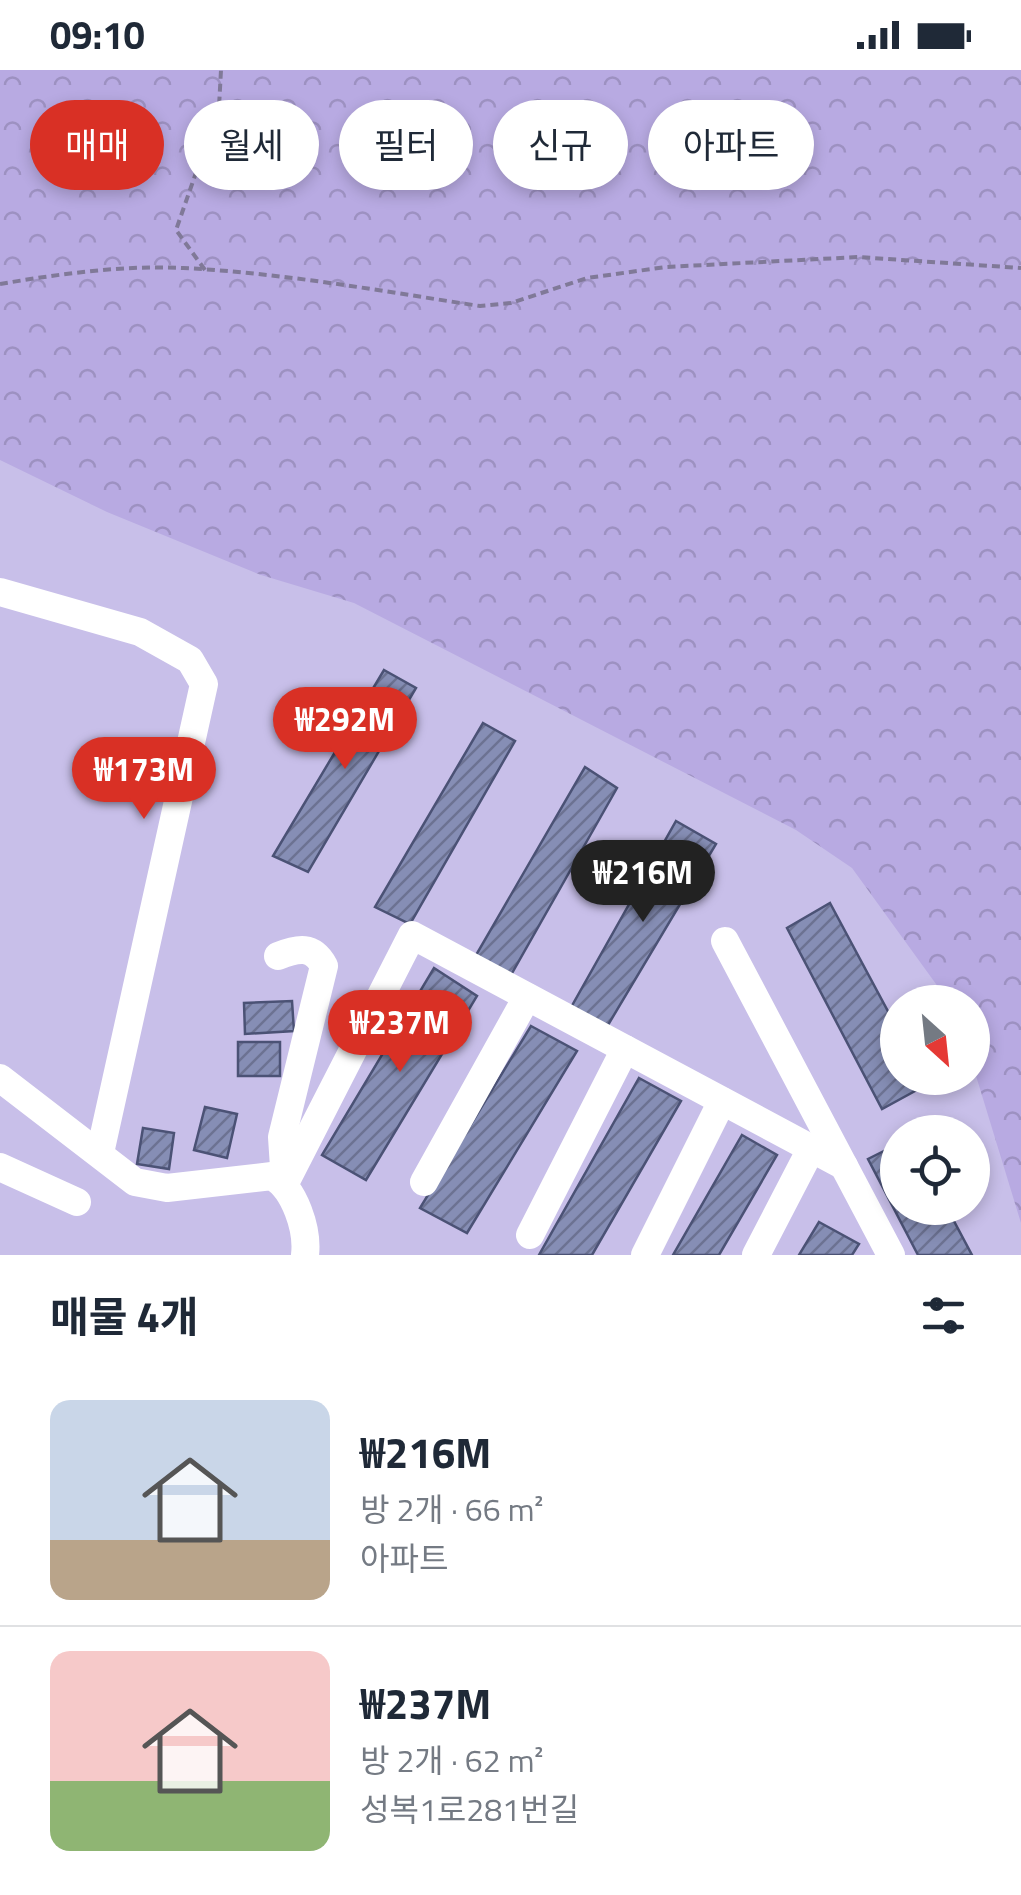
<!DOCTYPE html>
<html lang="ko">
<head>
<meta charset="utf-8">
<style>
	:root { --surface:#fff; --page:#f6f6f7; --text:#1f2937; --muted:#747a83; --line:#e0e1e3; --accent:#d93025 }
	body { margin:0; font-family:"Titillium Web","Noto Sans KR",sans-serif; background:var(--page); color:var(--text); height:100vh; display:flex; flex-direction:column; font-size:38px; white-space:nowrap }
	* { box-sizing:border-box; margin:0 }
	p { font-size:32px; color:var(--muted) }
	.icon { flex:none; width:55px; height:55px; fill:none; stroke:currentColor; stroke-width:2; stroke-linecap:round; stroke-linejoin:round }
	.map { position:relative; height:1185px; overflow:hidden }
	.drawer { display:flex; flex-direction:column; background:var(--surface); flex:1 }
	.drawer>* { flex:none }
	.guide { position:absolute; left:30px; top:30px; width:962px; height:90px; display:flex; gap:20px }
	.needle { width:65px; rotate:153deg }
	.controls { position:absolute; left:880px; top:915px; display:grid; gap:20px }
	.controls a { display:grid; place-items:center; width:110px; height:110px; border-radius:50%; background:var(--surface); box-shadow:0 5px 15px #0003; font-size:50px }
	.price { position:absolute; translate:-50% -85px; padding:0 22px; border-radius:35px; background:var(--accent); color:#fff; font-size:32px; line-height:65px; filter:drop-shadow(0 2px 5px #0008) }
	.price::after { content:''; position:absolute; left:50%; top:60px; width:30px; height:22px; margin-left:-15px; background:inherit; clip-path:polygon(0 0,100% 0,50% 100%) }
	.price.on { background:#222; color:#fff }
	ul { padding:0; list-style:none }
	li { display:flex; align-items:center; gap:30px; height:250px; padding:0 50px }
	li+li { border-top:2px solid var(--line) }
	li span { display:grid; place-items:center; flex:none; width:280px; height:200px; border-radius:20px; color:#555 }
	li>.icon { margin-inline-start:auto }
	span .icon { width:120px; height:120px; fill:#fffc; stroke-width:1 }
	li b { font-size:42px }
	h2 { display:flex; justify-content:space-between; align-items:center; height:120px; padding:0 50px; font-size:42px }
	.tag { padding:0 35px; border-radius:45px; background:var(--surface); box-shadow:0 5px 15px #0003; font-size:35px; line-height:90px }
	.tag.on { background:var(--accent); color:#fff }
	.status { display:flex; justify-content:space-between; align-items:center; height:70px; padding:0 50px; background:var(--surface); direction:ltr }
	.status svg { height:28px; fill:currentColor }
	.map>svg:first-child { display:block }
	.forest { fill:url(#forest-crowns) }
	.building { fill:url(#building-hatch); stroke:#4b5275; stroke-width:2.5 }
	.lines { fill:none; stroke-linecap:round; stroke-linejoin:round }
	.path { stroke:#807998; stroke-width:4; stroke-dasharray:8 5; stroke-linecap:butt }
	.minor { stroke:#fff; stroke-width:28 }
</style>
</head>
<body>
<div class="status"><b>09:10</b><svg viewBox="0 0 49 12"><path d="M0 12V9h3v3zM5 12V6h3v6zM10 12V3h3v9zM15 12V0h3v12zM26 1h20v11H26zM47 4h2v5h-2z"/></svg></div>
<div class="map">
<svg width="1021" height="1185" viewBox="0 0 1021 1185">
	<defs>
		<pattern id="forest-crowns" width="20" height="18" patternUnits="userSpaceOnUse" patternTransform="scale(2.5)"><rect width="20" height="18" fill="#b8aae2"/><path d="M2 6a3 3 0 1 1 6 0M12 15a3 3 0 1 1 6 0" fill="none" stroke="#9d91c1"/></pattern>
		<pattern id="building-hatch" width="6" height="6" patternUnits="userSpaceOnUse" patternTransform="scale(2.5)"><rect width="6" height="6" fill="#868eb5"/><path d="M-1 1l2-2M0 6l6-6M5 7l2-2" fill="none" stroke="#6c7292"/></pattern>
	</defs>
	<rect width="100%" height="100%" fill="#c8bfe9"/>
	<path class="forest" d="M0,0H1021V1153L973,996L972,932H949L852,798L796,760L354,533L261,505L107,442L0,390Z"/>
	<g class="building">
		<path d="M384,600L416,618L308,802L273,786Z"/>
		<path d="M483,653L515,671L410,854L375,837Z"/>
		<path d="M585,697L617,718L507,912L472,892Z"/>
		<path d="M676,751L716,774L605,960L569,941Z"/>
		<path d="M830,833L898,960V1008H923L926,1015L882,1039L787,858Z"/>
		<path d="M434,898L477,926L366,1110L322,1085Z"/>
		<path d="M292,931L294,961L245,964L244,933Z"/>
		<path d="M531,956L577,981L467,1163L420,1138Z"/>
		<rect x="238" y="972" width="42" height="34"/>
		<path d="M639,1008L681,1031L592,1185H539Z"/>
		<path d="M205,1037L237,1044L227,1088L194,1080Z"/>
		<path d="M143,1058L174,1063L169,1099L137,1094Z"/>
		<path d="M742,1065L777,1085L719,1185H673Z"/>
		<path d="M898,1074V1138H947L972,1185H918L868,1089Z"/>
		<path d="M819,1152L859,1174L852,1185H799Z"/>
	</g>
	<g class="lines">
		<g class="path">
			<path d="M205,200L176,160L219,37L221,0"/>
			<path d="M0,214C59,204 123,195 183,198C283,203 381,221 480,236L511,233L587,208L666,197L858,187L1021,198"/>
		</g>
		<g class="minor">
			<path d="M0,522L140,562L190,590L204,614L100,1083"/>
			<path d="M725,871L891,1185"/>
			<path d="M278,886C298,878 313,875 324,896L282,1067L285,1112"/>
			<path d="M0,1008L135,1112L167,1118L272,1106C295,1119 308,1160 305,1185"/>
			<path d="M0,1097L77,1132"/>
			<path d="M424,1112L527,927"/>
			<path d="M285,1113L412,865L844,1096"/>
			<path d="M530,1165L625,979"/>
			<path d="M645,1185L722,1031"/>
			<path d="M756,1185L811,1079"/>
		</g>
	</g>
</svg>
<div class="controls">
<a><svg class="needle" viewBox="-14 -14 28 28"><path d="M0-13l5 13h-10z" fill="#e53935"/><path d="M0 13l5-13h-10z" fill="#747a83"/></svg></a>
<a><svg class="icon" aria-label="locate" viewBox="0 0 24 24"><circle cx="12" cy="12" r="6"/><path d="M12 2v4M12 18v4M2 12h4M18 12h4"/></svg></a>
</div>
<b class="price" style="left:345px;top:702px">₩292M</b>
<b class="price" style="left:144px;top:752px">₩173M</b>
<b class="price on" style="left:643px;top:855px">₩216M</b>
<b class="price" style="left:400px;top:1005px">₩237M</b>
<div class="guide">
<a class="tag on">매매</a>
<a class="tag">월세</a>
<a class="tag">필터</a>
<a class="tag">신규</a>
<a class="tag">아파트</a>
</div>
</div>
<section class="drawer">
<h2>매물 4개<svg class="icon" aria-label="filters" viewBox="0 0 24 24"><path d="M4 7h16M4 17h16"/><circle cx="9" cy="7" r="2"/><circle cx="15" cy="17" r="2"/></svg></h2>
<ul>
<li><span style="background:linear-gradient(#c9d6e8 70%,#b9a48a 0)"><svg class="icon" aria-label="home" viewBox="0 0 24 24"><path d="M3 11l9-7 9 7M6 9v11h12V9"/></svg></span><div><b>₩216M</b><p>방 2개 · 66 m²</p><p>아파트</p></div></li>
<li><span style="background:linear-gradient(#f6c9c9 65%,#8fb573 0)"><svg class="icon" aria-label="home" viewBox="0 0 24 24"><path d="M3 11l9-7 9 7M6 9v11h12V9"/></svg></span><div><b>₩237M</b><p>방 2개 · 62 m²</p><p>성복1로281번길</p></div></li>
</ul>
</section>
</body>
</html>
